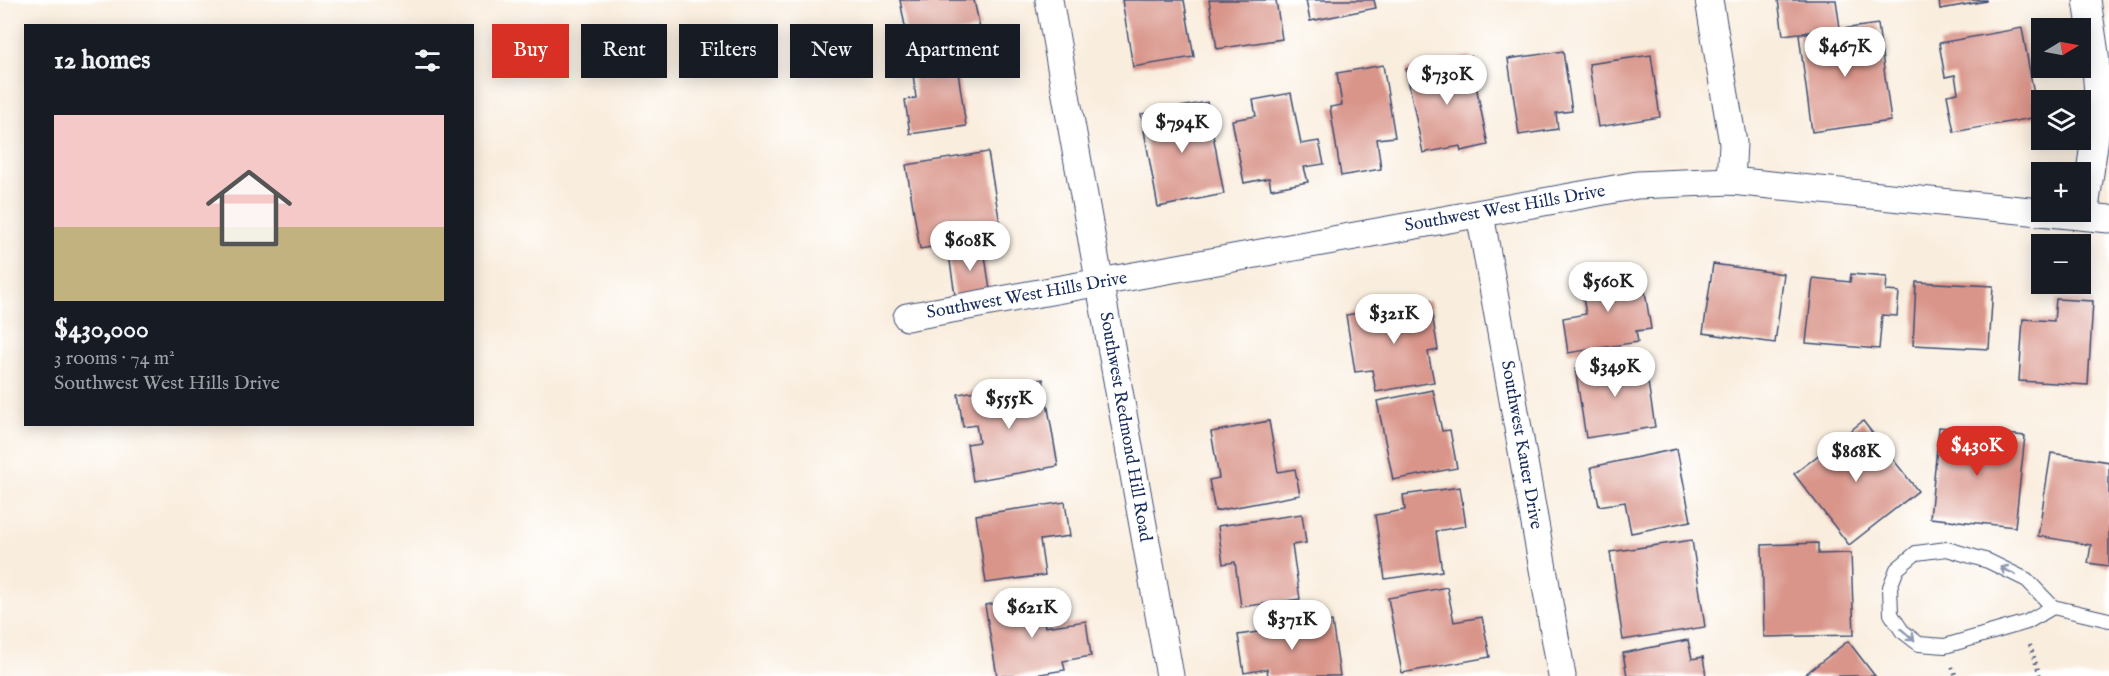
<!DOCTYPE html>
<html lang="en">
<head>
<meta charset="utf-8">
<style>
	:root { --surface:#171b24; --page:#242831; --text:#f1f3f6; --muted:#9ea1a6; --accent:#d93025 }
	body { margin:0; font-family:"IM FELL English",serif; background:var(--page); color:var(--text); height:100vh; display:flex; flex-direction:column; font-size:22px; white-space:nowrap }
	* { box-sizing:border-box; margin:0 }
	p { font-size:20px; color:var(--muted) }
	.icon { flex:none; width:33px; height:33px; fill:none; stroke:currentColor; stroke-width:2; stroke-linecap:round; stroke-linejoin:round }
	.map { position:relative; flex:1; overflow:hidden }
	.drawer { position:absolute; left:24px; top:24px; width:450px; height:402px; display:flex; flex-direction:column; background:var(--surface); border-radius:0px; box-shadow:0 3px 15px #0003 }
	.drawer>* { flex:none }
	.top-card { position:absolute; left:492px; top:24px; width:570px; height:54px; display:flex; gap:12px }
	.needle { width:39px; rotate:80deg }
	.controls { position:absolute; left:2031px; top:18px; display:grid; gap:12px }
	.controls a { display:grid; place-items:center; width:60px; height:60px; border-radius:0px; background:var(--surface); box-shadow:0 3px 15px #0003; font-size:30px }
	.price { position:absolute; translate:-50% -51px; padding:0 14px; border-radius:21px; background:#fff; color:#222; font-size:20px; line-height:39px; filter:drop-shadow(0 2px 3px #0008) }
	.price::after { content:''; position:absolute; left:50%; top:36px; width:18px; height:14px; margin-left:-9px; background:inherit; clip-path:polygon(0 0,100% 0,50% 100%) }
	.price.on { background:var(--accent); color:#fff }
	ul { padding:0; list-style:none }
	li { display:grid; align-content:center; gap:12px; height:318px; padding:0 30px }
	li span { display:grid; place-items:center; height:186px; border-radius:0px; color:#555 }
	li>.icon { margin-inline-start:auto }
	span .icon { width:108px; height:108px; fill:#fffc; stroke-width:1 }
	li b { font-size:26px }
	h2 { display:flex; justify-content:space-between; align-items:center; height:72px; padding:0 30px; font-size:26px }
	.chip { padding:0 21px; border-radius:0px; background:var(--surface); box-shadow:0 3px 15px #0003; font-size:21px; line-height:54px }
	.chip.on { background:var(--accent); color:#fff }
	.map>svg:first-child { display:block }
	.building { fill:#d9958a }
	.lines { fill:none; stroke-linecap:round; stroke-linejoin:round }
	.lane-casing { stroke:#3c4c71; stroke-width:16 }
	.street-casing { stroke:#3c4c71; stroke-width:29 }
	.path { stroke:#3c4c71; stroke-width:4; stroke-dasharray:1.5 4.5; stroke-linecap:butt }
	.lane { stroke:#fff; stroke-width:14 }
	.street { stroke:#fff; stroke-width:27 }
	.oneway { stroke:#8d97ae }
	.labels { text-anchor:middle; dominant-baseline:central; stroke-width:5; stroke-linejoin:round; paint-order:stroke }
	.street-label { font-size:18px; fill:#1b2f5e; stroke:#fff }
</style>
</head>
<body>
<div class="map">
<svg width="2109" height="676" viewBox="0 0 2109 676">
	<rect width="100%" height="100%" fill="#fff"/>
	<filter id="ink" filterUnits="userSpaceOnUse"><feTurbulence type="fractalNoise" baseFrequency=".0167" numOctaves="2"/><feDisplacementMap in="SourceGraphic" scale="12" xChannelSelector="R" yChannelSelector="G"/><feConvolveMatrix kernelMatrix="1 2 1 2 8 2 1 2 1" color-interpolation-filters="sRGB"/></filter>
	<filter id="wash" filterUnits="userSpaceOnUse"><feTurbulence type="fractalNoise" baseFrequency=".008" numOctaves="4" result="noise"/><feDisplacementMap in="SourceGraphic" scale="24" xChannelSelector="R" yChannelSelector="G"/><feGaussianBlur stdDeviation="1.35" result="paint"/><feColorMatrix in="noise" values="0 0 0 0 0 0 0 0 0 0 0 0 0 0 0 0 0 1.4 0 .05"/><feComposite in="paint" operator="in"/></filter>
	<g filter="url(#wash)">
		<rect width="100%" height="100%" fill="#f9eddd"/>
		<g id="blocks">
			<g class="building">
				<path d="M900,0H974L980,28L908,42Z"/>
				<path d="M1122,0H1184L1194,57L1133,67Z"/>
				<path d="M1209,0H1276L1282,39L1217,49Z"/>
				<path d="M1306,0H1374L1376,8L1310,21Z"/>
				<path d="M1778,0H1836L1840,28L1783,35Z"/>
				<path d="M1939,0H1986V1L1940,9Z"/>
				<path d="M1878,24L1891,121L1812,132L1799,35Z"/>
				<path d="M2022,28L2038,117L1954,132L1947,95L1958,93L1955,75L1945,77L1939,43Z"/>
				<path d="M1563,51L1572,111L1556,113L1558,129L1519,135L1508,59Z"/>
				<path d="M955,52L966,126L910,134L905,100L916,98L911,58Z"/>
				<path d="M1651,55L1660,117L1598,127L1589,64Z"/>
				<path d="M1470,56L1488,145L1461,151L1460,146L1423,153L1406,69Z"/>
				<path d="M1383,65L1395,137L1377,139L1381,169L1341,176L1330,107L1342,105L1337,73Z"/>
				<path d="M1291,93L1301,144L1319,141L1324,164L1304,167L1308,182L1271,189L1269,178L1244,183L1232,120L1256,116L1253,100Z"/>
				<path d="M1207,102L1224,194L1158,207L1141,114Z"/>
				<path d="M988,152L1002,236L920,249L906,165Z"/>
				<path d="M983,242L991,297L956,302L948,248Z"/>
				<path d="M1713,264L1784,274L1775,343L1703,333Z"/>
				<path d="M1625,270L1627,281L1643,279L1651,329L1636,331L1638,342L1568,353L1563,318L1586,314L1579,277Z"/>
				<path d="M1851,274L1887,277L1886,291L1899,292L1897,316L1882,315L1879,349L1806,343L1813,278L1850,282Z"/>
				<path d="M1916,282L1993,286L1989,349L1913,345Z"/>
				<path d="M2056,299L2093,301L2088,385L2019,381L2023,319L2054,321Z"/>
				<path d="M1430,301L1438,350L1428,352L1434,382L1376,392L1372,370L1355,372L1346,315Z"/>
				<path d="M1644,357L1655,427L1586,438L1575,368Z"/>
				<path d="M1043,379L1058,466L973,481L967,444L979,442L976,425L963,427L958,394Z"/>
				<path d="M1433,390L1442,431L1450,430L1457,468L1393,480L1377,401Z"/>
				<path d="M1269,421L1278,472L1295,469L1300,495L1215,511L1209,480L1219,478L1211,432Z"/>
				<path d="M1863,421L1918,491L1849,545L1794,474Z"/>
				<path d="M1939,427L2025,436L2015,527L1930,518Z"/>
				<path d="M1677,449L1691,521L1631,533L1625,502L1599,506L1591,467Z"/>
				<path d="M2051,453L2109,462V566L2088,563L2091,545L2038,536Z"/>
				<path d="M1460,487L1466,526L1436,531L1442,571L1385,579L1375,515L1405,510L1403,495Z"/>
				<path d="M1065,502L1070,536L1040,540L1045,575L986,583L976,515Z"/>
				<path d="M1302,514L1306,543L1292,545L1300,599L1241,607L1235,562L1223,564L1218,526Z"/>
				<path d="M1692,540L1705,627L1623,640L1610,552Z"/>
				<path d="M1818,543V554L1851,553L1854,635L1764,637L1762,545Z"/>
				<path d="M1447,587L1454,622L1482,617L1490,657L1402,673L1388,598Z"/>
				<path d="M1040,596L1045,627L1086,621L1091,656L1063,661L1065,670L1028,676H997L985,605Z"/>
				<path d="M1332,621L1340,676H1268L1267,669L1244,673L1238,635Z"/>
				<path d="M1688,640L1692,659L1703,657L1706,676H1627L1623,653Z"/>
				<path d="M1848,641L1875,676H1803Z"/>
			</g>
		</g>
	</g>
	<g filter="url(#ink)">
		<use href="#blocks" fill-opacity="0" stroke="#3c4c71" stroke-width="1.5"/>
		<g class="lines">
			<defs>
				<path id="lane" d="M2053,607L2027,622L1945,646L1919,644L1902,631L1891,614L1890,587L1897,569L1916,553L1947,549L1988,561L2027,580L2053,607L2109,620"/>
				<g id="street">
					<path d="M1049,0L1170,676"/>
					<path d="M1709,0L1733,143L1731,181"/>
					<path d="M1480,214L1562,676"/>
					<path d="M2084,216L2099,108L2095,54L2087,0"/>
					<path d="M907,317L1637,185L1731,181L2109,219"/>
				</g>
			</defs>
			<use href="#lane" class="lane-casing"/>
			<use href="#street" class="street-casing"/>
			<g class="path">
				<path d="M2030,645L2040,676"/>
				<path d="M1952,667L1956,676"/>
			</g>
			<use href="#lane" class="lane"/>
			<use href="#street" class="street"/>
		</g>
		<defs><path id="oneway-shaft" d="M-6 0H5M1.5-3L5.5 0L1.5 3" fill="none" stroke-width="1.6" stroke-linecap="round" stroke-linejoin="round" transform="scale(1.5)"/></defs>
		<g class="oneway">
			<use href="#oneway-shaft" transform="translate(2008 571) rotate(-154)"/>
			<use href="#oneway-shaft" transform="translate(1908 635) rotate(41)"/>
		</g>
	</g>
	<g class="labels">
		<g class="street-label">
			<text transform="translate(1505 209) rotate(-10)">Southwest West Hills Drive</text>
			<text transform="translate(1027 296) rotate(-10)">Southwest West Hills Drive</text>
			<text transform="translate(1125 427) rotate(80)">Southwest Redmond Hill Road</text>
			<text transform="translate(1521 445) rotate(80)">Southwest Kauer Drive</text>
		</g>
	</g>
</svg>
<div class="controls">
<a><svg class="needle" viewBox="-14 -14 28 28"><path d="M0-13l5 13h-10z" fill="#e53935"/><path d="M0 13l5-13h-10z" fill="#9ea1a6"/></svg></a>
<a><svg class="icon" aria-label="layers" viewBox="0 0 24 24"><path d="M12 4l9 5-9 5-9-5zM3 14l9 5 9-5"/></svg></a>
<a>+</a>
<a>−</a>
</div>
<b class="price" style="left:1845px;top:78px">$467K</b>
<b class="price" style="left:1447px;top:106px">$730K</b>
<b class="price" style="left:1182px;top:154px">$794K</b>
<b class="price" style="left:970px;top:272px">$608K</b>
<b class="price" style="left:1608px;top:313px">$560K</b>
<b class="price" style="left:1394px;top:345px">$321K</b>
<b class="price" style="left:1615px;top:398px">$349K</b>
<b class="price" style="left:1009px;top:430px">$555K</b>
<b class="price on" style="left:1977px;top:477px">$430K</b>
<b class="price" style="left:1856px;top:483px">$868K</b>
<b class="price" style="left:1032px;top:639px">$621K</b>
<b class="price" style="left:1292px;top:651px">$371K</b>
<div class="top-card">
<a class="chip on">Buy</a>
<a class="chip">Rent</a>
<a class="chip">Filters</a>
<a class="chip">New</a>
<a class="chip">Apartment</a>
</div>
<section class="drawer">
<h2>12 homes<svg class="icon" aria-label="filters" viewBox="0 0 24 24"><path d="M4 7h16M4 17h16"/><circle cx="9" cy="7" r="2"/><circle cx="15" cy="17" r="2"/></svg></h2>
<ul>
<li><span style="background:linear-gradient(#f6c9c9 60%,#c2b280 0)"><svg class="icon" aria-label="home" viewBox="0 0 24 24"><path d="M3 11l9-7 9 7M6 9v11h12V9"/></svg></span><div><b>$430,000</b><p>3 rooms · 74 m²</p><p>Southwest West Hills Drive</p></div></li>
</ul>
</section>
</div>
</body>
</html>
